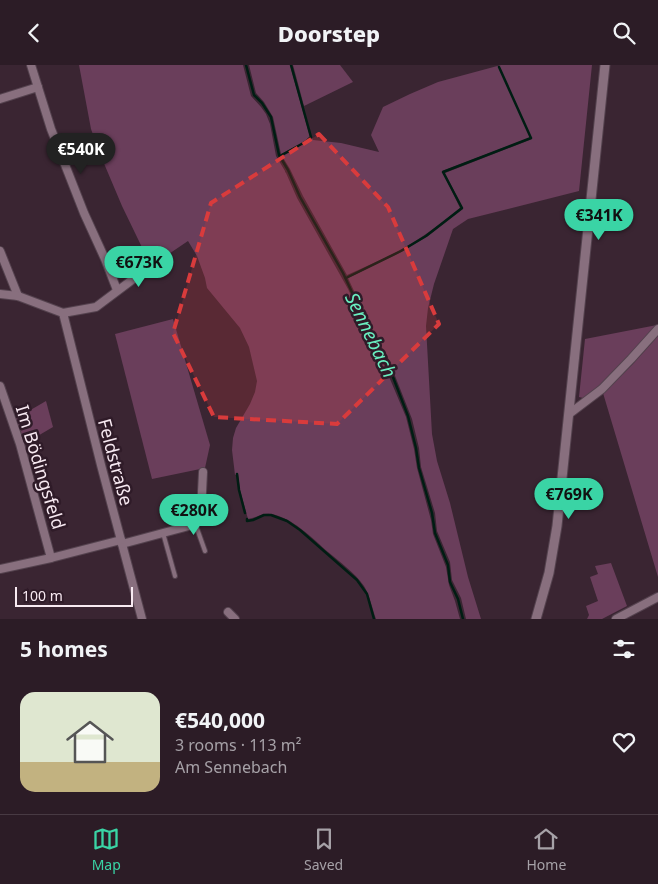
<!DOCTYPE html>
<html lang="en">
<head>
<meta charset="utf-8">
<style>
	:root { --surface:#2c1c26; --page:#34252e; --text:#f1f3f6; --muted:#a6a1a7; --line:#483a43; --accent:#3ad4a5 }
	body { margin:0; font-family:"Noto Sans",sans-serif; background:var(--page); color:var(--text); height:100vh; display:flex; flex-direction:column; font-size:19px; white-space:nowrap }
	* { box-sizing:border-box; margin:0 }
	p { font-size:16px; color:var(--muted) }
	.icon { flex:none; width:28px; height:28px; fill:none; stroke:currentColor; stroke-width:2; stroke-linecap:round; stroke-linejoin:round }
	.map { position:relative; height:554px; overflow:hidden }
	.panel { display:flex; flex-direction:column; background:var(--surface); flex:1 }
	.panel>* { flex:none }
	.scale { position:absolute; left:15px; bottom:12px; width:118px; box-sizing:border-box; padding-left:5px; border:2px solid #f8eaf2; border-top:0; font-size:14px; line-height:18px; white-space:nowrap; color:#f8eaf2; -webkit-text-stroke:4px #2f1b28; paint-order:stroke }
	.price { position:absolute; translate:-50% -42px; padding:0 11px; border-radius:18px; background:var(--accent); color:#111; font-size:16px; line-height:32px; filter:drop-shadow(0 1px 2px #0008) }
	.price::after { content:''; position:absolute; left:50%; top:30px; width:15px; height:11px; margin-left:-8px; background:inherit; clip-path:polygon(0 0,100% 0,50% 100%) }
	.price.active { background:#222; color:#fff }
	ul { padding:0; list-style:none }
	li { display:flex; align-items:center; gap:15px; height:125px; padding:0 20px }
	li+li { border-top:1px solid var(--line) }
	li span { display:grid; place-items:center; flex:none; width:140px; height:100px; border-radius:15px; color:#555 }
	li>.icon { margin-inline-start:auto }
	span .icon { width:60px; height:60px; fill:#fffc; stroke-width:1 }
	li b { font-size:21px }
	h2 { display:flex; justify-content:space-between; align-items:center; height:60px; padding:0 20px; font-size:21px }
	header { display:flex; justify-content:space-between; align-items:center; height:65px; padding:0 20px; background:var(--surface); font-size:22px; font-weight:800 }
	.tab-bar { display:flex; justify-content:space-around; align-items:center; height:70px; border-top:1px solid var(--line); background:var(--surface); font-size:14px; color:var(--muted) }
	.tab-bar a { display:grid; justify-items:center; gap:2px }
	.tab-bar .active { color:var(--accent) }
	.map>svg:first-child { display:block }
	.green { fill:#6a3e5b }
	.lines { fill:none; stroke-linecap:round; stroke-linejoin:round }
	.stream { stroke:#001d13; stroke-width:2.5 }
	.service-casing { stroke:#54424e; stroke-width:6 }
	.minor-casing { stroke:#54424e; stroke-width:10 }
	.tertiary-casing { stroke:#54424e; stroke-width:11 }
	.service { stroke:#886f7e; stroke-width:4 }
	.minor { stroke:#886f7e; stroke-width:8 }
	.tertiary { stroke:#886f7e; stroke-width:9 }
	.marked { fill:#d93b3c; fill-opacity:0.2; stroke:#d93b3c; stroke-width:4; stroke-dasharray:10 6; stroke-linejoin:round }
	.labels { text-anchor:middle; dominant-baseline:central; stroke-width:5; stroke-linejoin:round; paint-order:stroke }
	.street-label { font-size:18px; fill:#f8eaf2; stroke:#2f1b28 }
	.water-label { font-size:19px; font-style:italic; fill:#69efc0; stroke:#2f1b28 }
</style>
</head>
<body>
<header><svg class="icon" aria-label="back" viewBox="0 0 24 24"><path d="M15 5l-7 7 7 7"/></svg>Doorstep<svg class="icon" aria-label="search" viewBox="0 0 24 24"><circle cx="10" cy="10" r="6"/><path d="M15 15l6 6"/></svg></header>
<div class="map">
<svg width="658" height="554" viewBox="0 0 658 554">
	<rect width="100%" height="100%" fill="#3a2532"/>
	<g class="green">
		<path d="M79,0H243L251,31L261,42L266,49L270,59L276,91L285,106V107L286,108L297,133L348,224L382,295L406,352L414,384L417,403L431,455L433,469L446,502L449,520L455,536L460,554H376C372,543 370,531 364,521C355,508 340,497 328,487C313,474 291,451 270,449C262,448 256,453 248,454L240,425L238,409L235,410L232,385L233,373L236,363L250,339L255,327L257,316L249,282L240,263L207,223L205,213L197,191L188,176L151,201L122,141L100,89L91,64Z"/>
		<path d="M249,0H290L310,72L299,80L281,89L273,52L264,37L256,28Z"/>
		<path d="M293,0H340L353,17L304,41Z"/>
		<path d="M501,0H592L579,126L468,154L453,164L434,219L428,243L426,261L432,369L437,396L450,438L468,512L481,554H466L461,533L452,515L450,497L437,466L435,448L421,402L419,383L412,354L388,293L373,267L348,213L401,187L428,171L463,144L445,108L532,74V72L442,106L460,143C449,152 438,161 426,169C402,186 374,198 347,210L303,131L290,104L282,91L290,87L312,73L313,75L341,78L379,87L371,70L383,42L410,29L438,17Z"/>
		<path d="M173,254L210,380L205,403L152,414L115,269Z"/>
		<path d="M657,260C634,286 612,313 583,333L579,332L585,274Z"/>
		<path d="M658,271V512L603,328L632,300Z"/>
		<path d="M46,336L53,362L24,379L15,354Z"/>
		<path d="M611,498L627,541L602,554H587L589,550L586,541L598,536L590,512L598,509L595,501Z"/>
	</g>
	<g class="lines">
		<g class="stream">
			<path d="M246,0L254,30L262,38L271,52L279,90L288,105L300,132L343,208L371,268L386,294L408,351L416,383L419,403L432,448L435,468L448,500L450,517L458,534L463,554"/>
			<path d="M280,91L307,76L311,72L291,0"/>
			<path d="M346,213L401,186L426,171L462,143L443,107L531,73L499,2"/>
			<path d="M237,409L239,425L245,448"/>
			<path d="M247,454V456L253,455L264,450H271L287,456L300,465L357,515L367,529L374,554"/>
		</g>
		<defs>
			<g id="service">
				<path d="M195,458L205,486"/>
				<path d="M163,468L175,511"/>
			</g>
			<g id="minor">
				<path d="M31,0L51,64L84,148L105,194L117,225"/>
				<path d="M0,34L38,22"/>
				<path d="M0,186L18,231"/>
				<path d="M0,229L18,231L63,248L101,400L142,554"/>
				<path d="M63,248L96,242L148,203"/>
				<path d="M0,321L20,379L51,493"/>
				<path d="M569,349L602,324L631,294L658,264"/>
				<path d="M122,479L189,461L196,456L201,448L203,407"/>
				<path d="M0,504L51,493L121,475"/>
				<path d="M228,547L235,554"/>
				<path d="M616,554L658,532"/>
			</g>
			<path id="tertiary" d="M536,554L549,508L557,461L605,0"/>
		</defs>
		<use href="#service" class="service-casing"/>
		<use href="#minor" class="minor-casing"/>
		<use href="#tertiary" class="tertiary-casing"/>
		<use href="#service" class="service"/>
		<use href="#minor" class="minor"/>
		<use href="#tertiary" class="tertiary"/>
	</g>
	<path class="marked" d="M319,69L388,142L439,259L337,359L214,352L173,268L211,138Z"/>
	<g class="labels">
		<g class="street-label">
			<text transform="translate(116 397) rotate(75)">Feldstraße</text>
			<text transform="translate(41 402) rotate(73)">Im Bödingsfeld</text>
		</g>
		<g class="water-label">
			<text transform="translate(371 270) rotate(64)">Sennebach</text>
		</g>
	</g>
</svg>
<div class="scale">100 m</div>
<b class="price active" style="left:81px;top:110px">€540K</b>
<b class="price" style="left:599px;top:176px">€341K</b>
<b class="price" style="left:139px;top:223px">€673K</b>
<b class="price" style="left:569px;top:455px">€769K</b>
<b class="price" style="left:194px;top:471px">€280K</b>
</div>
<section class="panel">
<h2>5 homes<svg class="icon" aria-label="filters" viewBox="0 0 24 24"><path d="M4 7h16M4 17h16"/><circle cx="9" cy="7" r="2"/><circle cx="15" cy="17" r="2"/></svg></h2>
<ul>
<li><span style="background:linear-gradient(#dfe7d0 70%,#c2b280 0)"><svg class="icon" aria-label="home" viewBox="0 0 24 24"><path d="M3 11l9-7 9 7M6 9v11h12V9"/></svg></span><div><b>€540,000</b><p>3 rooms · 113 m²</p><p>Am Sennebach</p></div><svg class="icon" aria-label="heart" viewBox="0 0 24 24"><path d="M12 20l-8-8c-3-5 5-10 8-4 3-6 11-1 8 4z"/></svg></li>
</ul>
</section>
<nav class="tab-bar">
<a class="active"><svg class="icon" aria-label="map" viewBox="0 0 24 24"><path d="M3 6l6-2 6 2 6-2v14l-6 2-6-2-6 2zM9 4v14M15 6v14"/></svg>Map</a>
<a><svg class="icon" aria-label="saved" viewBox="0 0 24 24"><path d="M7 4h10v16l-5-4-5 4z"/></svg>Saved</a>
<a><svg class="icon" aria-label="home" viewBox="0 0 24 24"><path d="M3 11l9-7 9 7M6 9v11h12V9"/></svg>Home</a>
</nav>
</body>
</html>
